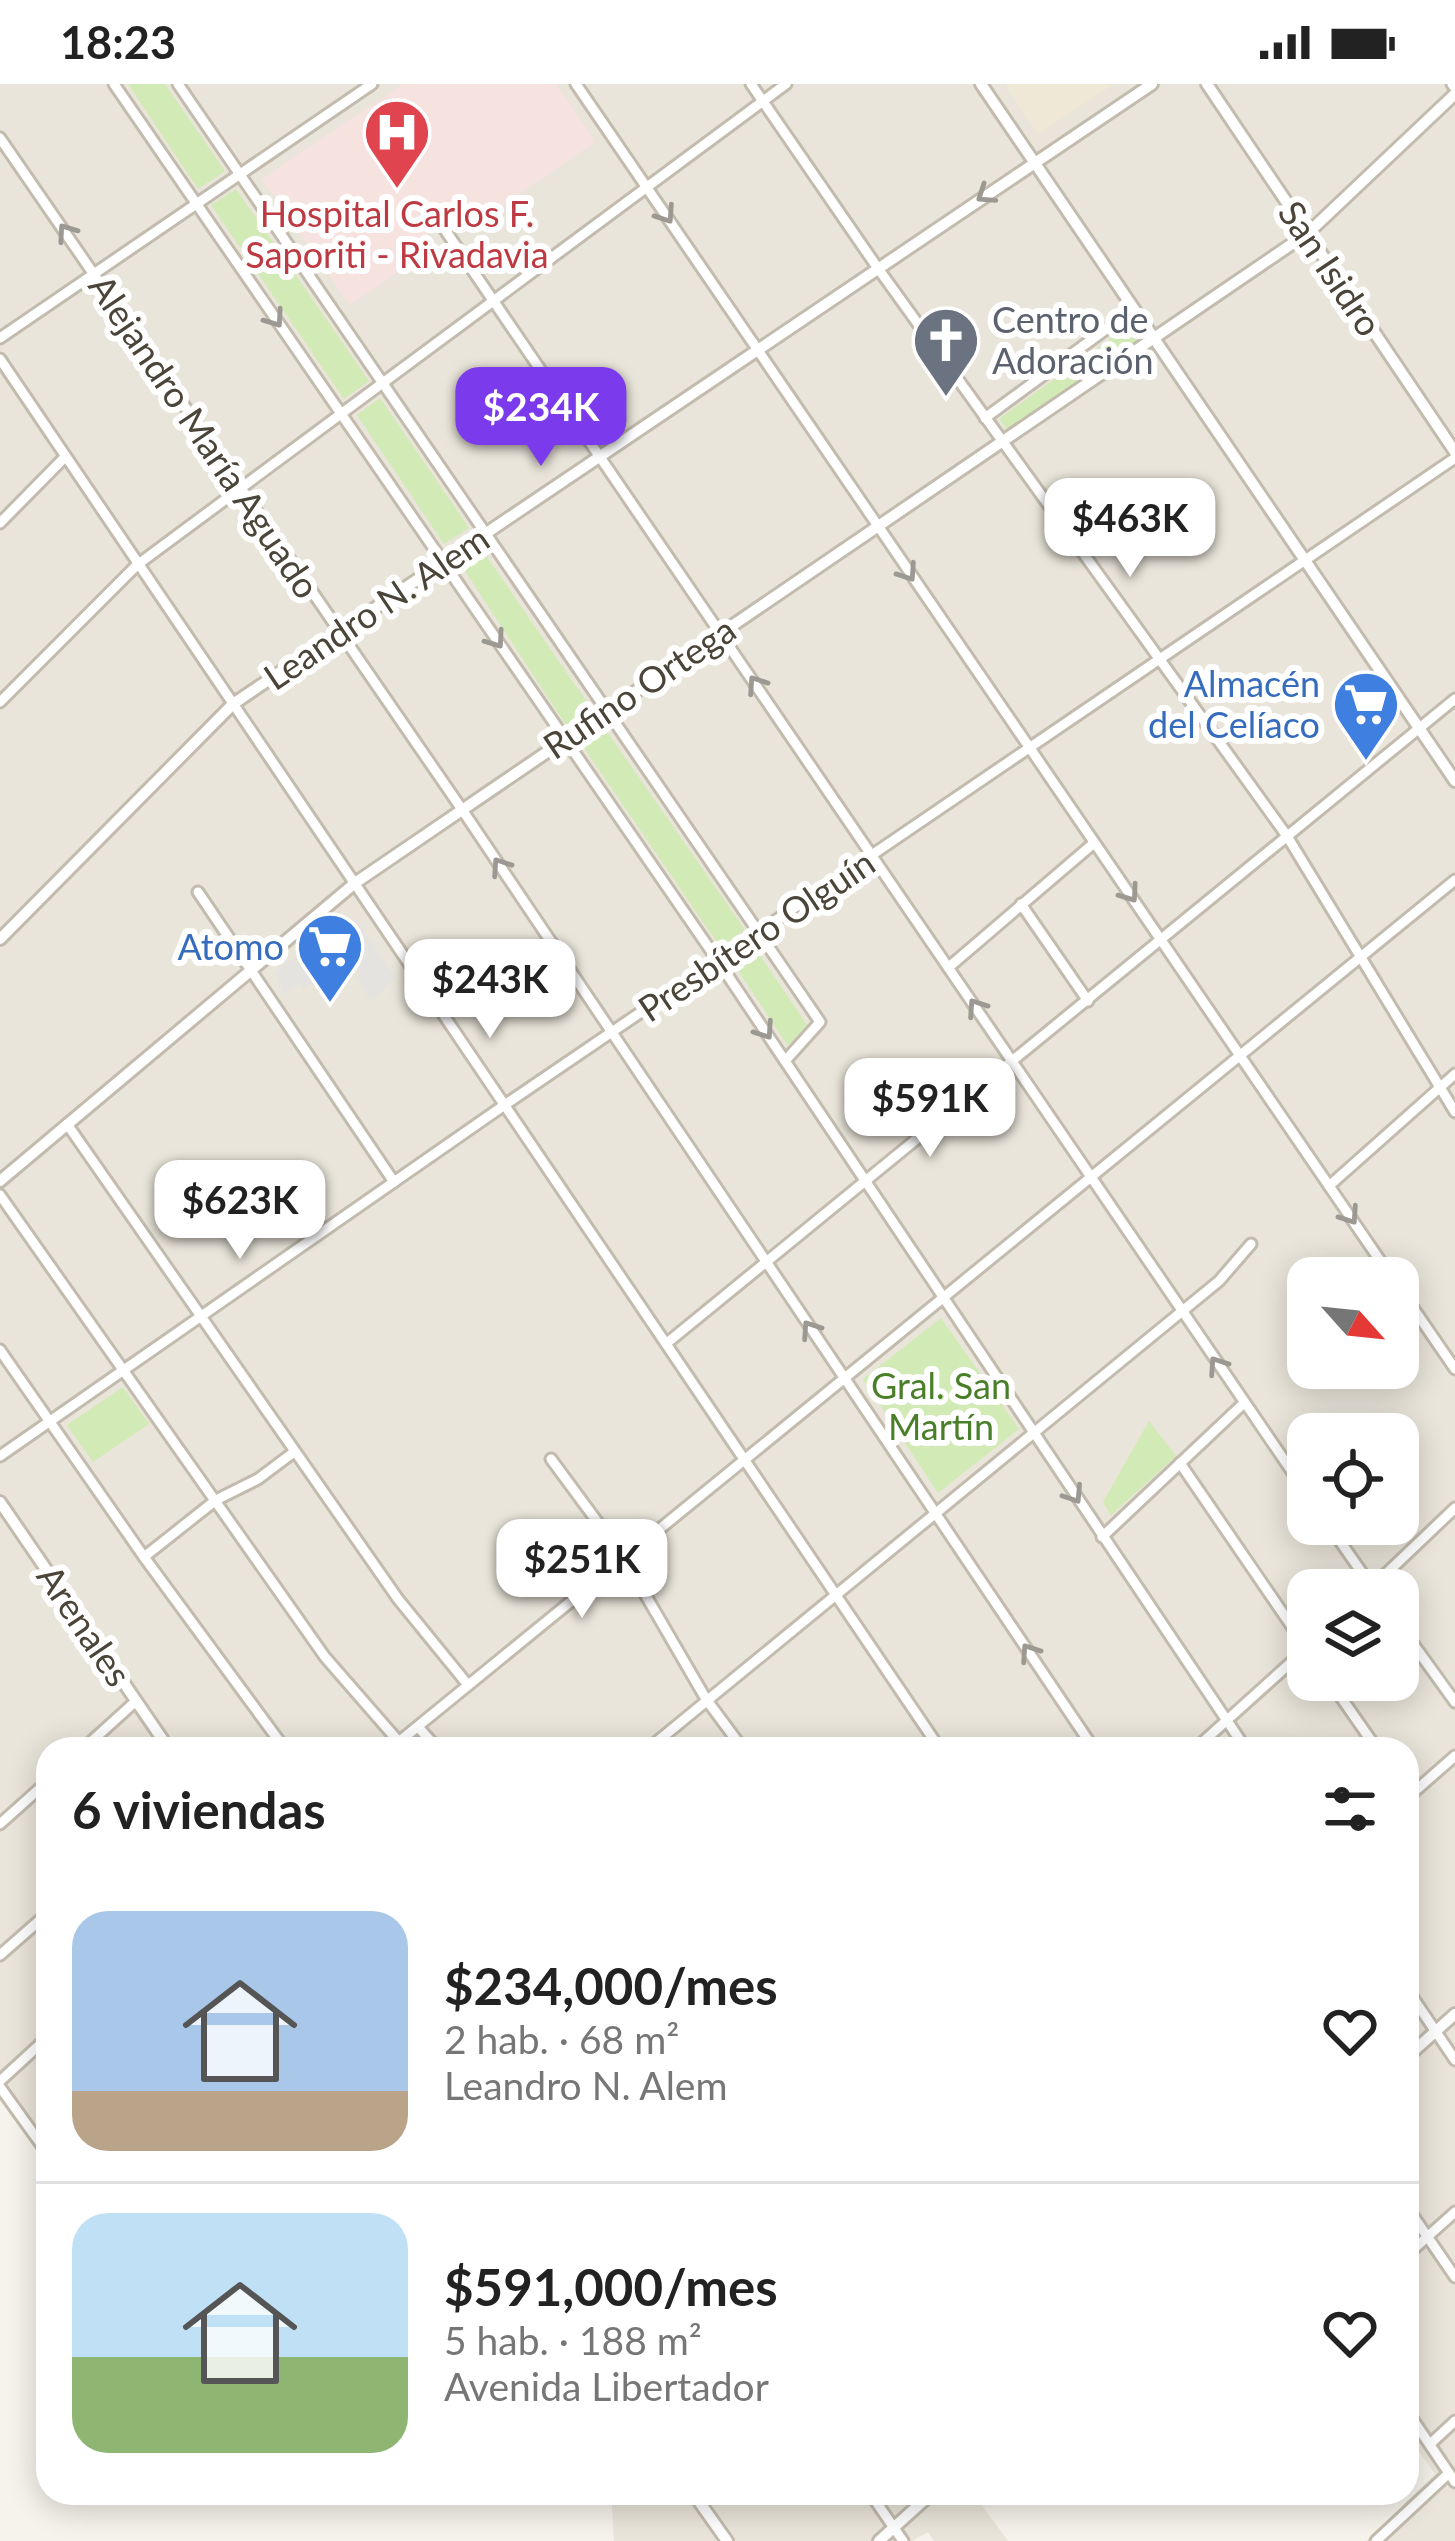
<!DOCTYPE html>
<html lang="es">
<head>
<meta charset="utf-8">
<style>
	:root { --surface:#fff; --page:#f2f2f2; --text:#222; --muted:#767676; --line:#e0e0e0; --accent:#7c3aed }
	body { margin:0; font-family:Lato,sans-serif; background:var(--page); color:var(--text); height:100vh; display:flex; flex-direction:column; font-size:45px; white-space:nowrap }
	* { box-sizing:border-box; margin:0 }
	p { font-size:39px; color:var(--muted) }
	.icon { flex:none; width:66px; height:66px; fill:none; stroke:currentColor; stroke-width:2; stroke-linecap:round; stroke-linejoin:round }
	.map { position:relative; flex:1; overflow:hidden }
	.panel { position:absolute; left:36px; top:1653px; width:1383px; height:768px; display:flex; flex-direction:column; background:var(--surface); border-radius:36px; box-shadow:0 6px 30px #0003 }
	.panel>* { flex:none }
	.needle { width:78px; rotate:117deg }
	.controls { position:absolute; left:1287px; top:1173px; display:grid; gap:24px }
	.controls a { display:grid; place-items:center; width:132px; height:132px; border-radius:24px; background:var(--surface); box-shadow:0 6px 30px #0003; font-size:60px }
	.price { position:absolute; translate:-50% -102px; padding:0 27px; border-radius:24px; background:#fff; color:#222; font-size:39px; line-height:78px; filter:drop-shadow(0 3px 6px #0008) }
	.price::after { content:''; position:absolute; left:50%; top:72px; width:36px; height:27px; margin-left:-18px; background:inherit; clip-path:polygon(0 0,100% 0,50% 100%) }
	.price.active { background:var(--accent); color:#fff }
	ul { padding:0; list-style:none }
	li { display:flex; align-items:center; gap:36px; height:300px; padding:0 36px }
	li+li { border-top:3px solid var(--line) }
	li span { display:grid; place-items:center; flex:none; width:336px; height:240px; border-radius:36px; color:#555 }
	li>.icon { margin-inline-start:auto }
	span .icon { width:144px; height:144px; fill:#fffc; stroke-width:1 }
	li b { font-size:51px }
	h2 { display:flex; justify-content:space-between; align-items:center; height:144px; padding:0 36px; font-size:51px }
	.status { display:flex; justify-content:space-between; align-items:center; height:84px; padding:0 60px; background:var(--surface); direction:ltr }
	.status svg { height:33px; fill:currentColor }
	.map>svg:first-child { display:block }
	.residential { fill:#eae5da; fill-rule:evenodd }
	.education { fill:#efe8d6 }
	.medical { fill:#f6e3e0 }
	.green { fill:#d2eab5 }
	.parking { fill:#e5e3e0 }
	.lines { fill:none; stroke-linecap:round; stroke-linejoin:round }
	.minor-casing { stroke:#c2bbae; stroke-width:15 }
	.tertiary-casing { stroke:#c2bbae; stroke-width:16 }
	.minor { stroke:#fff; stroke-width:9 }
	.tertiary { stroke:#fff; stroke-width:10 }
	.oneway { stroke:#9c9892 }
	.labels { text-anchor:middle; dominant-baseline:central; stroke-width:12; stroke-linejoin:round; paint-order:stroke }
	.health-label { font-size:36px; fill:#be3a42; stroke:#fff }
	.street-label { font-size:36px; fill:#4b4439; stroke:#fff }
	.worship-label { font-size:36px; fill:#5b616d; stroke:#fff; text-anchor:start }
	.shop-label { font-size:36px; fill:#366cbe; stroke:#fff; text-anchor:end }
	.park-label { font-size:36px; fill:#4a7f2a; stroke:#fff }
</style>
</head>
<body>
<div class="status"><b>18:23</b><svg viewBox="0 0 49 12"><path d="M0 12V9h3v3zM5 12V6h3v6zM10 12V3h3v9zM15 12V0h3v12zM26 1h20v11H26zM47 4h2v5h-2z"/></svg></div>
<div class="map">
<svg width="1455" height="2457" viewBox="0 0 1455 2457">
	<rect width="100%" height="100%" fill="#f6f3ec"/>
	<g class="residential">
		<path d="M0,0H1455V2457H1366L1435,2390L1407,2351V1665H48V2070L0,2001ZM1308,1194H1398V1284H1308ZM1308,1350H1398V1440H1308ZM1308,1506H1398V1596H1308Z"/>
		<path d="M611,2409H973L1008,2457H934L928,2448L912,2457H614Z"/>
	</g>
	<path class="education" d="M1005,0H1114L1038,50Z"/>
	<path class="medical" d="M403,0H556L595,58L465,147L453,123L444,120L434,122L422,139L435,162L350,221L262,95Z"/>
	<g class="green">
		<path d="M128,0H165L225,87L198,105Z"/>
		<path d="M236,105L369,297L344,315L211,121Z"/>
		<path d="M1124,245L1142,260L1009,348L999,335Z"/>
		<path d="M380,314L469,444L444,460L357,331Z"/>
		<path d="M485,470L591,624L566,641L463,484Z"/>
		<path d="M601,639L745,846L720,863L578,655Z"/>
		<path d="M755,864L807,941L788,962L733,879Z"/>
		<path d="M941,1234L1019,1345L938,1409L863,1295Z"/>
		<path d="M123,1303L149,1340L93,1378L67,1341Z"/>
		<path d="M1149,1337L1176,1372L1111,1431L1103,1418Z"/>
	</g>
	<path class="parking" d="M356,835L395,894L371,917L356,893L358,885L347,877L303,905L300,900L284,910L275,889L280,884L278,880L288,875L290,878Z"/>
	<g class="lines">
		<defs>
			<g id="minor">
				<path d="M114,0L718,877L1246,1665"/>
				<path d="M178,0L820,938L785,977"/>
				<path d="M576,0L1392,1194"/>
				<path d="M751,0L877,183L1287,752L1455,1028"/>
				<path d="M1452,0L1455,4"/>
				<path d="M0,54L461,724L1094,1665"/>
				<path d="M441,140L1308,1411"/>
				<path d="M0,254L372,0"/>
				<path d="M0,275L940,1665"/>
				<path d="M985,334L1132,226"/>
				<path d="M0,439L65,373"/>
				<path d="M0,618L137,481L786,0"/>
				<path d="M198,808L394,1098"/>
				<path d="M1021,820L1088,917"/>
				<path d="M949,883L1094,759"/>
				<path d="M67,1040L398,1515L468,1601"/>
				<path d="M1329,1102L1455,990"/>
				<path d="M0,1111L325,1573L399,1658"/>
				<path d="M1398,1202L1455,1285"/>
				<path d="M667,1259L1455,615"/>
				<path d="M0,1266L144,1473L285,1665"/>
				<path d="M0,1372L506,1020L1455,374"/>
				<path d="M551,1375L624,1474L706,1615L743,1665"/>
				<path d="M1180,1379L1308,1566"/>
				<path d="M1328,1440L1374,1506"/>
				<path d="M1102,1453L1244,1319"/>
				<path d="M144,1473L216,1416L258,1395L294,1368"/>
				<path d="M1369,1506L1455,1424"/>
				<path d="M1398,1539L1455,1618"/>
				<path d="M1329,1596L1377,1665"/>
				<path d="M418,1643L438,1665"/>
				<path d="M83,1665L136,1617"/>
				<path d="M390,1665L1455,796"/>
				<path d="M648,1665L1219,1197L1251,1160"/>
				<path d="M1195,1665L1307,1564"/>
				<path d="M1407,1714L1455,1672"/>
				<path d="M0,1740L48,1697"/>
				<path d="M0,1871L48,1829"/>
				<path d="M1407,1905L1455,1976"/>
				<path d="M0,1997L48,1953"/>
				<path d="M0,2003L48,2070"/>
				<path d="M1407,2123L1455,2193"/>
				<path d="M1407,2171L1455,2128"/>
				<path d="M1407,2327L1455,2398"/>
				<path d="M1430,2360L1455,2337"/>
				<path d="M870,2409L903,2457"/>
				<path d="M1376,2457L1449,2389"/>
			</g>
			<g id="tertiary">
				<path d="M981,0L1455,697"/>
				<path d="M1207,0L1455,368"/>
				<path d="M0,855L233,620L1152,0"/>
				<path d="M0,1097L355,799L1308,149L1455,10"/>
				<path d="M0,1418L169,1665"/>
				<path d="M1407,1973L1455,1930"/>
				<path d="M693,2409L727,2457"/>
				<path d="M879,2457L932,2409"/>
			</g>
		</defs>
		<use href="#minor" class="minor-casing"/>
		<use href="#tertiary" class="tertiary-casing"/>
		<use href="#minor" class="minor"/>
		<use href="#tertiary" class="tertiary"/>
	</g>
	<defs><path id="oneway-chevron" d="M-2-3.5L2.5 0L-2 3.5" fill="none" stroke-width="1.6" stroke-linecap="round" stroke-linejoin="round" transform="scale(3)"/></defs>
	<g class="oneway">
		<use href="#oneway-chevron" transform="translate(985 111) rotate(146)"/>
		<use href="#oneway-chevron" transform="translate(666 131) rotate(56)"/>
		<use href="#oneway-chevron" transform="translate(66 148) rotate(-125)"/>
		<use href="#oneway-chevron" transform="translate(275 235) rotate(55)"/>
		<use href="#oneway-chevron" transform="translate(908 489) rotate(56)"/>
		<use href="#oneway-chevron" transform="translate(496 556) rotate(55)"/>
		<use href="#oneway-chevron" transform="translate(756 600) rotate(-124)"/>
		<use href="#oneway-chevron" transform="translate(500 782) rotate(-124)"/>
		<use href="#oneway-chevron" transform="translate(1130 810) rotate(55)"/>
		<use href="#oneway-chevron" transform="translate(976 923) rotate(-124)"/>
		<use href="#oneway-chevron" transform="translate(765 947) rotate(56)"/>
		<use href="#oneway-chevron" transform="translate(1350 1132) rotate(56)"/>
		<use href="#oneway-chevron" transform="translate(810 1245) rotate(-124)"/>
		<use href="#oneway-chevron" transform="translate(1217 1281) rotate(-124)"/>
		<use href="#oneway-chevron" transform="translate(1074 1411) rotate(57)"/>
		<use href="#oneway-chevron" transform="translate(1029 1568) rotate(-124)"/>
	</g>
	<defs>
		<symbol id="hospital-pin" viewBox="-11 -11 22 30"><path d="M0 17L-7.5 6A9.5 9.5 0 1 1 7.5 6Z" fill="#e0444e" stroke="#fff"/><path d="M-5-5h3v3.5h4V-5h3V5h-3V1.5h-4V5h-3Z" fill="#fff"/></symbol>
		<symbol id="church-pin" viewBox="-11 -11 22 30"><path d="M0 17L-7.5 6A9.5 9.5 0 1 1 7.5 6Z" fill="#6b7280" stroke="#fff"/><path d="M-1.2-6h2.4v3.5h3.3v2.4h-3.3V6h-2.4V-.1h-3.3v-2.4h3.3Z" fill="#fff"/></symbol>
		<symbol id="supermarket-pin" viewBox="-11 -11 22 30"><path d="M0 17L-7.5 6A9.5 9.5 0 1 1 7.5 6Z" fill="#3f7fe0" stroke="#fff"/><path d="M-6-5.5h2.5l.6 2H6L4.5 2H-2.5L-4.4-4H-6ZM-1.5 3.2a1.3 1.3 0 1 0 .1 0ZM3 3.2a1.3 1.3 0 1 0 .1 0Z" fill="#fff"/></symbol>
	</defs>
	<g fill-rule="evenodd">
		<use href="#hospital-pin" x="359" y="10" width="76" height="104"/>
		<use href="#church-pin" x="908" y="218" width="76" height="104"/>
		<use href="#supermarket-pin" x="1328" y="582" width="76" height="104"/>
		<use href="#supermarket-pin" x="292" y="824" width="76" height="104"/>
	</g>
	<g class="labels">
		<g class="health-label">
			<text x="397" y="129">Hospital Carlos F.<tspan x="397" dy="41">Saporiti - Rivadavia</tspan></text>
		</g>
		<g class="street-label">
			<text transform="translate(1331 184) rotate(56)">San Isidro</text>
			<text transform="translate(205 352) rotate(56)">Alejandro María Aguado</text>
			<text transform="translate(376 523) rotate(-34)">Leandro N. Alem</text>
			<text transform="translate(639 603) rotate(-34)">Rufino Ortega</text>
			<text transform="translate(756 851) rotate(-34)">Presbítero Olguín</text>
			<text transform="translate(85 1541) rotate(56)">Arenales</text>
		</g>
		<g class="worship-label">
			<text x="992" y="235">Centro de<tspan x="992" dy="41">Adoración</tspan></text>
		</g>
		<g class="shop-label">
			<text x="1320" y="599">Almacén<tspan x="1320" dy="41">del Celíaco</tspan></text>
			<text x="284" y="862">Atomo</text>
		</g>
		<g class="park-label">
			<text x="941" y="1301">Gral. San<tspan x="941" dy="41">Martín</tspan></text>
		</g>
	</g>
</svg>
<div class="controls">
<a><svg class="needle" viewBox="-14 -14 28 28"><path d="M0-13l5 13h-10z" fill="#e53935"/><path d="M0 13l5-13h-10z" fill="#767676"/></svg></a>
<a><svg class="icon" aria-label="locate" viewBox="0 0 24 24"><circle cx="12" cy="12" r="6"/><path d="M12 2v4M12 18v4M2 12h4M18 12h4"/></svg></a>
<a><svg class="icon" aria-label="layers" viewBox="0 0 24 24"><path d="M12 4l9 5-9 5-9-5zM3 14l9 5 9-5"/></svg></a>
</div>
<b class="price active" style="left:541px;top:385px">$234K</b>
<b class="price" style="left:1130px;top:496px">$463K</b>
<b class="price" style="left:490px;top:957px">$243K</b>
<b class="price" style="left:930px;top:1076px">$591K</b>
<b class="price" style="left:240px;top:1178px">$623K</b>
<b class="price" style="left:582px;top:1537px">$251K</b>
<section class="panel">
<h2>6 viviendas<svg class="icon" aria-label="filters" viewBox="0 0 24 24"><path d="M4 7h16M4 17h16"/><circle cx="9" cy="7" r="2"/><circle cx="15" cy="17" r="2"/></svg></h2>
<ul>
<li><span style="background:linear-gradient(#a9c7e8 75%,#b9a48a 0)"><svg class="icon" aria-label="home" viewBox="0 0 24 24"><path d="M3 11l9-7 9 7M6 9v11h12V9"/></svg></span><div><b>$234,000/mes</b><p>2 hab. · 68 m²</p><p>Leandro N. Alem</p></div><svg class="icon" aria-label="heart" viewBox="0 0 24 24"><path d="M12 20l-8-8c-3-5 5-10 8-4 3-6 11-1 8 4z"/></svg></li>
<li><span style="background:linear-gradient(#bfe0f5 60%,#8fb573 0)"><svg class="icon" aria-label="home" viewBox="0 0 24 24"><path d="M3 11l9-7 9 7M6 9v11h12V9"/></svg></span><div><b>$591,000/mes</b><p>5 hab. · 188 m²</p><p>Avenida Libertador</p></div><svg class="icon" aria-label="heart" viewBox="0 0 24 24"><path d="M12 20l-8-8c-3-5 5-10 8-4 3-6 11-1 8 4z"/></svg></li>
</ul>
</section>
</div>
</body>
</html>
